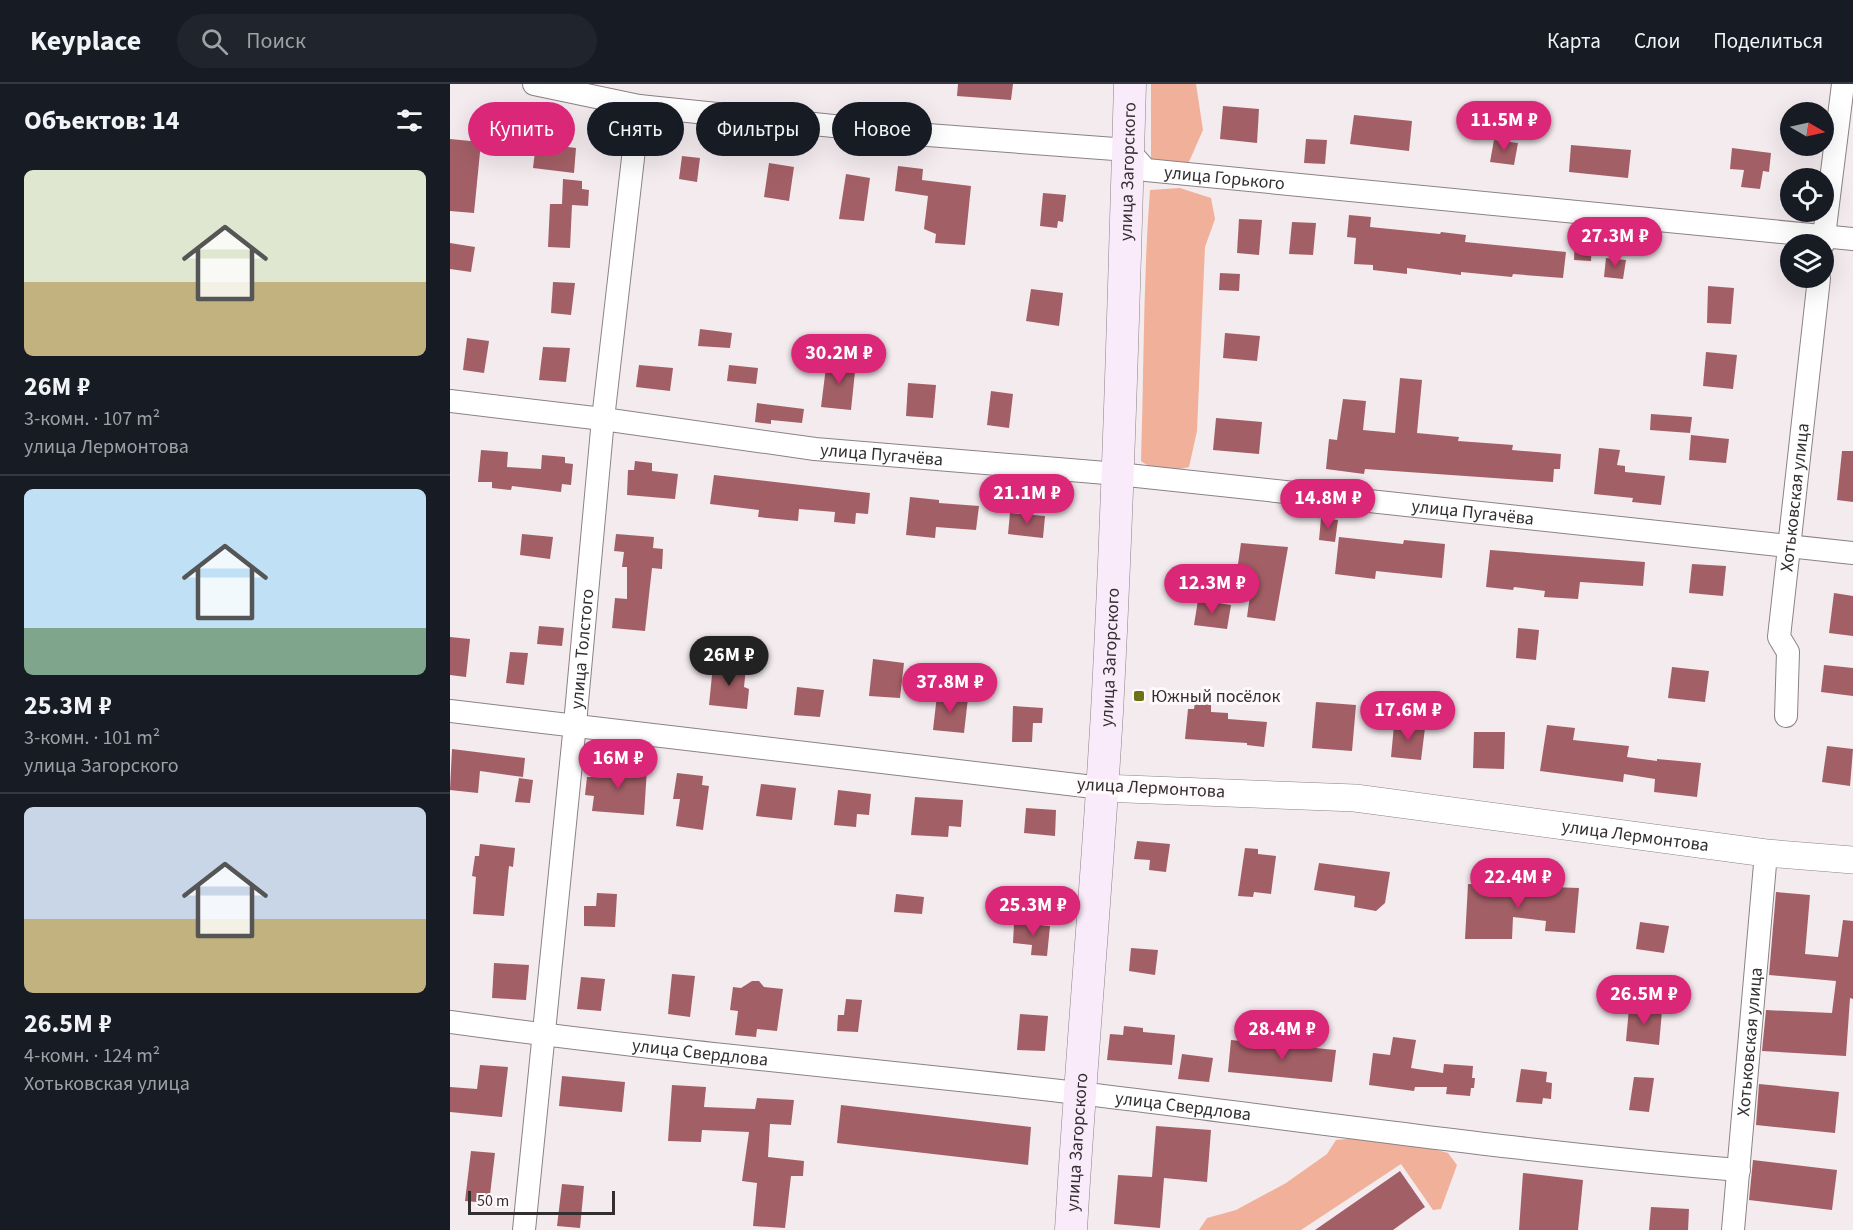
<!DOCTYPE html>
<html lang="ru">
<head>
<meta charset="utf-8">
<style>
	:root { --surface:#171b24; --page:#20242c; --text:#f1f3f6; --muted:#9ea1a6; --line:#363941; --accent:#db2777 }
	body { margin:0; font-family:"Source Sans 3",sans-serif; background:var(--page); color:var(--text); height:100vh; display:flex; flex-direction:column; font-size:22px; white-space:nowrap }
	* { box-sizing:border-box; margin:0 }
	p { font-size:20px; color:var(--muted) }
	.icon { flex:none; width:33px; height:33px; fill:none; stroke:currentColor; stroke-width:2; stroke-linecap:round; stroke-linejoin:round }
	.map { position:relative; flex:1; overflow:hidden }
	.panel { display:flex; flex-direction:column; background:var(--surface); width:450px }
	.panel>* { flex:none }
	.top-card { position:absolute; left:18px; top:18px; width:570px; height:54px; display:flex; gap:12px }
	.needle { width:39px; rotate:99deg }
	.controls { position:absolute; left:1330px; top:18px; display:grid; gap:12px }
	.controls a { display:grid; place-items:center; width:54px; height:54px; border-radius:50%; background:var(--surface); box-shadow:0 6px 24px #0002; font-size:30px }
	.scale { position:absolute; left:18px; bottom:15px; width:147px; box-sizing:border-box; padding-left:6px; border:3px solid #332f31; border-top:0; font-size:16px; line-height:21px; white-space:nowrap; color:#332f31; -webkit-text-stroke:4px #fff9fb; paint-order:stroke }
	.price { position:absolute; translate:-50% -51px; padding:0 14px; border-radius:21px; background:var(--accent); color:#fff; font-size:20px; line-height:39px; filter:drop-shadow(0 2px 3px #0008) }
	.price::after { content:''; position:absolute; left:50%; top:36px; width:18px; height:14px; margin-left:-9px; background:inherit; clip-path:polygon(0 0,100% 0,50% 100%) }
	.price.on { background:#222; color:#fff }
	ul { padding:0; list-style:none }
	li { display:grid; align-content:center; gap:12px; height:318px; padding:0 24px }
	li+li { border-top:2px solid var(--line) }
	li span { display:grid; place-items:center; height:186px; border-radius:9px; color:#555 }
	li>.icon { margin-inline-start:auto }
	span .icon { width:108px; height:108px; fill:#fffc; stroke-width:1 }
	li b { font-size:26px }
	h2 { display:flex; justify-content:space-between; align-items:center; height:72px; padding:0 24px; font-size:26px }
	.chip { padding:0 21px; border-radius:27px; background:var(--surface); box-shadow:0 6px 24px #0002; font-size:21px; line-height:54px }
	.chip.on { background:var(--accent); color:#fff }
	header { display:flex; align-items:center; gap:36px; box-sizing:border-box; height:84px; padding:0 30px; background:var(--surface); border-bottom:2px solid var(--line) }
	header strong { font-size:28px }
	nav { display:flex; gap:33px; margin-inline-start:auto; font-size:21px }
	.search { width:420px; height:54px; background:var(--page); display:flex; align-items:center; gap:15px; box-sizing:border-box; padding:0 21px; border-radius:33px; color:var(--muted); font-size:22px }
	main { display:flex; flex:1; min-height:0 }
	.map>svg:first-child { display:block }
	.green { fill:#f1b09a }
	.building { fill:#a35f66 }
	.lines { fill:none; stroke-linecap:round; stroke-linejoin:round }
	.minor-casing { stroke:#8a8286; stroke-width:24 }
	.tertiary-casing { stroke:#8a8286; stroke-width:28 }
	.secondary-casing { stroke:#8a8286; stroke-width:33 }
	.minor { stroke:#fff; stroke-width:22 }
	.tertiary { stroke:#fff; stroke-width:27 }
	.secondary { stroke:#faebfb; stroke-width:32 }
	.poi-dot { fill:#6c7016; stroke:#fff9fb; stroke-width:2 }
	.labels { text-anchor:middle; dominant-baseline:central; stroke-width:6; stroke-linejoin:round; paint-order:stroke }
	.street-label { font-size:18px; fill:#332f31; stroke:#fff9fb }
	.poi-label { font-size:18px; fill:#332f31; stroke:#fff9fb; text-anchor:start }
</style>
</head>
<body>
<header>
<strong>Keyplace</strong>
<div class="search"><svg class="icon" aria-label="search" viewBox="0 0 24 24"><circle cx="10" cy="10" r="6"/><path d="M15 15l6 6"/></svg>Поиск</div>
<nav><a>Карта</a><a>Слои</a><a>Поделиться</a></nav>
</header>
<main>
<section class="panel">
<h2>Объектов: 14<svg class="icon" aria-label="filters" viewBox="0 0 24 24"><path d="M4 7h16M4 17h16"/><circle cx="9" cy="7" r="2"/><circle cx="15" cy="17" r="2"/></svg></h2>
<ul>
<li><span style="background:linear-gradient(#dfe7d0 60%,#c2b280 0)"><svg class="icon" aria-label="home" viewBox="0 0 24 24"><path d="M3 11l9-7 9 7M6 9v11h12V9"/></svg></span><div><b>26M ₽</b><p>3-комн. · 107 m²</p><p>улица Лермонтова</p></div></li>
<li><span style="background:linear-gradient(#bfe0f5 75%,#7fa58c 0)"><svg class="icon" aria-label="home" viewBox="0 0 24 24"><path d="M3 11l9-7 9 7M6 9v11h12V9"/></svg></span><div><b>25.3M ₽</b><p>3-комн. · 101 m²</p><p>улица Загорского</p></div></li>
<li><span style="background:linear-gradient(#c9d6e8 60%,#c2b280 0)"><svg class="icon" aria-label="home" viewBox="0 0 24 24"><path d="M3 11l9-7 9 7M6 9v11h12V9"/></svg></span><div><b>26.5M ₽</b><p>4-комн. · 124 m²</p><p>Хотьковская улица</p></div></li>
</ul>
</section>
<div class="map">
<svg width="1403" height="1146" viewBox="0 0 1403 1146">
	<rect width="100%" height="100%" fill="#f4ebef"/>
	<g class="green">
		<path d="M701,0H746L753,46L738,80L701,77Z"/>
		<path d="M730,104L761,114L765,135L755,163L747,347L739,383C722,387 705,388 691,377C694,287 693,196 700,106Z"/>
		<path d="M917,1053L972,1062L998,1069L1007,1081L991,1125L983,1126L951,1080L851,1146H749L757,1134L786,1126L836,1099L877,1070L886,1056Z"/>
	</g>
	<g class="building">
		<path d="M508,0H563L561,16L507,12Z"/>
		<path d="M773,22L809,25L807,59L770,55Z"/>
		<path d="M904,31L962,37L959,67L900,60Z"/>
		<path d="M0,55L31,58L24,129L0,127Z"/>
		<path d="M856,55L877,56L875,80L854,79Z"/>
		<path d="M1044,56L1068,59L1064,81L1040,78Z"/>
		<path d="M86,59L126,64L124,89L83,84Z"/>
		<path d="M1121,61L1181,66L1178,94L1119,88Z"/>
		<path d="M1282,64L1321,69L1319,88L1313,87L1310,105L1291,103L1294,86L1280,85Z"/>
		<path d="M232,72L250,74L247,98L229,95Z"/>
		<path d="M319,79L344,83L339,117L314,113Z"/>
		<path d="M448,82L473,85L472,96L521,102L515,161L485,159L486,150L474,145L478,112L445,107Z"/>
		<path d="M396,90L420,94L414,137L389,135Z"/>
		<path d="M113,95L132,97V105L139,106L138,122L122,121L120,164L98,163L100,120H112Z"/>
		<path d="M593,109L616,111L613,138L608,137L607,144L590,142Z"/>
		<path d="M899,131L921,133L920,143L990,150L991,148L1016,151L1015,158L1116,168L1113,194L1063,190L1062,193L1011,188V191L957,184V190L923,186V181L904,180L906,154L897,153Z"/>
		<path d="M789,135L812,136L809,171L787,169Z"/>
		<path d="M842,138L866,139L863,171L839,170Z"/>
		<path d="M1125,153H1142L1141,177L1124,176Z"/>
		<path d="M0,159L25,163L21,188L0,185Z"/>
		<path d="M1156,174L1176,176L1173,195L1154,193Z"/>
		<path d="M770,189L790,190L789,207L769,206Z"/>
		<path d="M103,198L125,199L121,231L101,229Z"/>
		<path d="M1258,202L1284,204L1281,240L1257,239Z"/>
		<path d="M581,205L613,209L609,242L576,237Z"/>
		<path d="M250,245L282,249L280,264L248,262Z"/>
		<path d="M775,249L810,252L807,277L773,274Z"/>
		<path d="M17,254L39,257L34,289L13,286Z"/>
		<path d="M93,263L120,264L116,298L89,296Z"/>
		<path d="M1256,268L1287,271L1283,305L1253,302Z"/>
		<path d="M377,275L406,278L401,326L371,323Z"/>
		<path d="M189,281L223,284L220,307L186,303Z"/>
		<path d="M279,281L308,284L306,300L277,297Z"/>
		<path d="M950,294L972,296L967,349L1009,353L1008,357L1063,361L1062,366L1111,370L1110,385H1104L1103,398L915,385L914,390L876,385L879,355L887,356L893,315L916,317L913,346L945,349Z"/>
		<path d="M458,299L486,301L483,334L456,332Z"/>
		<path d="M541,307L563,310L559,344L537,341Z"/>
		<path d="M307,319L354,325L352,339L321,336V340L305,338Z"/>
		<path d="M1201,330L1242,333L1240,349L1200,346Z"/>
		<path d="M766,334L812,338L809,370L763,366Z"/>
		<path d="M1241,351L1279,355L1276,379L1239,376Z"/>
		<path d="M1149,364L1170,366L1167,381L1175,382V388L1215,392L1211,421L1182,418L1183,414L1144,410Z"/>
		<path d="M31,366L58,368L57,383L91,385L92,371L115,373V379L123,380L121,401L112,400L111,408L62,402L61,406L42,404V398H28Z"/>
		<path d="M1392,367H1403V418L1387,416Z"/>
		<path d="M185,377L202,379V387L228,390L225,415L177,411L178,386H184Z"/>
		<path d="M264,391L420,409L418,430L406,429L405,440L384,438L385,428L349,425L348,437L308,433L309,426L260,420Z"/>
		<path d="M460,413L489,416V419L529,422L526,446L486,443L485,454L456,451Z"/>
		<path d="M560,429L595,432L593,454L558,450Z"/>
		<path d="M871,434L888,436L885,458L869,456Z"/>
		<path d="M72,450L103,453L100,475L70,471Z"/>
		<path d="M166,450L204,453L203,464L213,465L212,485L202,484L195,547L162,544L165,514L177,515V483H172L174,468L164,467Z"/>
		<path d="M889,453L953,460L954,456L995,460L992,494L926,487L925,495L885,490Z"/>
		<path d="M791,459L838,463L825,537L797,533L803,489L787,487Z"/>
		<path d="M1040,466L1195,478L1193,502L1130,498L1128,515L1094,513L1095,507L1064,503L1063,506L1036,503Z"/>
		<path d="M1242,480L1276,482L1273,512L1239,509Z"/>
		<path d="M1384,509L1403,512V552L1379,549Z"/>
		<path d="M748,516L781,521L777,545L744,541Z"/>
		<path d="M89,542L114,544L112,562L87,560Z"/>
		<path d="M1068,544L1089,546L1086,576L1066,574Z"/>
		<path d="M0,553L20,555L16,593L0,591Z"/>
		<path d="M60,568L78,569L74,601L56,599Z"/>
		<path d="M423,575L454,579L450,614L419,612Z"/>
		<path d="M263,581L296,584L294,603L299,605L297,625L259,621Z"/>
		<path d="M1374,581L1403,584V612L1371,608Z"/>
		<path d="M1222,583L1259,587L1255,618L1218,614Z"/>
		<path d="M347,603L374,606L370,633L344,631Z"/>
		<path d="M487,611L518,614L514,649L483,646Z"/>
		<path d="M745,618L761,619V628L778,629V635L817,638L814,663L797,661V659L735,655L738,625H744Z"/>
		<path d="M866,618L906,621L902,667L862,664Z"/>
		<path d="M563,622L593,624L592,639H583L582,658H562Z"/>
		<path d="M944,641L975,644L971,676L941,673Z"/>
		<path d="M1097,641L1125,644L1123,656L1179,662L1177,673L1207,677V675L1251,679L1247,713L1204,708L1205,695L1174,690L1173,698L1090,687Z"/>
		<path d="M1024,648H1055L1054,685L1023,684Z"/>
		<path d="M1377,662L1403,665L1400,702L1372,698Z"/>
		<path d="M2,665L75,674L73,693L30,687L28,709L0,706Z"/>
		<path d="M146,682L197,685L194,731L142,727L144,712L135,711L137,693H146Z"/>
		<path d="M227,689L253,692L252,701L259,702L253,746L226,742L230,715H223Z"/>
		<path d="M69,694L83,696L80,719L65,718Z"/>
		<path d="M311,700L346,704L342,736L306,732Z"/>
		<path d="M388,706L421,710L419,731L407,730L406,743L384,741Z"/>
		<path d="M465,713L513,716L511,743L499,742L498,753L461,751Z"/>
		<path d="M576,724L606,726L605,752L574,749Z"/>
		<path d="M687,757L720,760L716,788L699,786L700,776L684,775Z"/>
		<path d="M30,760L65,764L63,783L59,782L54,832L23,830L26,793L22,792L25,772H29Z"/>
		<path d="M795,764L808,765V770L826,772L821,810L804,808L803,813L788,812Z"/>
		<path d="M869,779L940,788L935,819L926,827L904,823L905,812L864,806Z"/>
		<path d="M1018,800L1129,804L1125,849L1095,847L1096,837L1063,833L1062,855H1015Z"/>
		<path d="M1326,808L1360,811L1355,870L1388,873L1393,836L1403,837V915L1400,914L1396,972L1312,967L1316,926L1382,929L1386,897L1319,891Z"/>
		<path d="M147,809L167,810L165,843L134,842V822H146Z"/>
		<path d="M446,810L474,813L472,830L444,828Z"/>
		<path d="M1190,838L1219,842L1214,869L1186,865Z"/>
		<path d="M564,839L600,842L597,872L581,871L582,861L563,859Z"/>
		<path d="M681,864L708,866L705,891L679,887Z"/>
		<path d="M44,879L79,881L76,916L42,914Z"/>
		<path d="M222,890L245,892L240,933L218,930Z"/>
		<path d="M131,893L155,895L151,927L127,925Z"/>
		<path d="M302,897H309L314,903L333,905L327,947L307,945L306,953L285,951L288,927L280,926L283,903L291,904Z"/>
		<path d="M396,915L412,916L408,948L387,947L388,931H394Z"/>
		<path d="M1179,924L1212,927L1209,961L1176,957Z"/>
		<path d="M570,930L598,932L595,967L567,966Z"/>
		<path d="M674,942L693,944V948L725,951L722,981L657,976L660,950L673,951Z"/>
		<path d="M943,953L966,956L961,984L993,989L994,980L1023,982L1022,994H1025L1024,1004H1021L1020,1012L996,1010L997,1003H965L964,1007L919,1001L923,969L940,971Z"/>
		<path d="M781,956L886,966L882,998L778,988Z"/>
		<path d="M732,970L763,974L759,998L728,995Z"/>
		<path d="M30,981L58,983L52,1033L0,1028V1003L27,1005Z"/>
		<path d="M1071,985L1097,988L1096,998L1102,999L1101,1015L1093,1014L1092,1020L1066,1018Z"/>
		<path d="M112,992L175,998L172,1028L109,1022Z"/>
		<path d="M1184,993L1204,994L1199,1028L1179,1026Z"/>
		<path d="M1309,1000L1389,1008L1385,1049L1306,1041Z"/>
		<path d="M222,1001L256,1003L254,1023L305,1025L307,1014L344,1016L341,1041L320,1040L318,1073L354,1077L353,1092H341L335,1144L303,1142L307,1099L292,1097L299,1048L252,1046L251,1058L218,1057Z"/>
		<path d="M391,1021L581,1043L578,1081L387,1059Z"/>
		<path d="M706,1042L761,1046L757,1098L714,1094L710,1144L664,1140L668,1091L702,1093Z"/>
		<path d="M21,1067L45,1069L39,1119L15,1117Z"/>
		<path d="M1303,1076L1387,1086L1382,1126L1299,1116Z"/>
		<path d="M950,1087L975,1123L943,1146H865Z"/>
		<path d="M1073,1089L1133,1096L1128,1146H1069Z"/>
		<path d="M112,1100L134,1102L130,1144L107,1142Z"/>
		<path d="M1201,1123L1239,1125L1238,1146H1199Z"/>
	</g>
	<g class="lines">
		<defs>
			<g id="minor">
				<path id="s1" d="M84,0L189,22L451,49L678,66L696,86L1403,155"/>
				<path d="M1373,160L1393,0"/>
				<path id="s2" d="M0,317L153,335L365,365L668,390L1403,469"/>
				<path d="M0,627L652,704"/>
				<path id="s3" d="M1336,632L1338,568L1329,553L1369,194"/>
				<path id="s4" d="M0,938C209,967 419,985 628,1009C848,1035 1068,1068 1289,1086"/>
				<path id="s5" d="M74,1146L125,640L153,335L189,22"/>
				<path id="s6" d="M1283,1146L1316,769"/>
			</g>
			<g id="tertiary">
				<path id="s7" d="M652,704L905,714L1316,769L1403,776"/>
			</g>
			<g id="secondary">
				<path id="s8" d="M621,1146C631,973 647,801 657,628C668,419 674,209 680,0"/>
			</g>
		</defs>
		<use href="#minor" class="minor-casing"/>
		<use href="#tertiary" class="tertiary-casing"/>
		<use href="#secondary" class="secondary-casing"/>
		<use href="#minor" class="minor"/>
		<use href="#tertiary" class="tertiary"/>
		<use href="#secondary" class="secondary"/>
	</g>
	<rect class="poi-dot" x="683" y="606" width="12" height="12" rx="3"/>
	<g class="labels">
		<g class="street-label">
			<text stroke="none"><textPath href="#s8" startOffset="1060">улица Загорского</textPath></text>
			<text stroke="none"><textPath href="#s1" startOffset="704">улица Горького</textPath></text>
			<text stroke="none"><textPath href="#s2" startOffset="435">улица Пугачёва</textPath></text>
			<text stroke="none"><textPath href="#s3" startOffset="222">Хотьковская улица</textPath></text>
			<text stroke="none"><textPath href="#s2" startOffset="1029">улица Пугачёва</textPath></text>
			<text stroke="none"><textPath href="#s5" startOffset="584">улица Толстого</textPath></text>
			<text stroke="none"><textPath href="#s8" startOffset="574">улица Загорского</textPath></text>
			<text transform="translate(701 704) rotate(3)">улица Лермонтова</text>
			<text stroke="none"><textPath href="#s7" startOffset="536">улица Лермонтова</textPath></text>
			<text stroke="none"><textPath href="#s6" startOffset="189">Хотьковская улица</textPath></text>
			<text stroke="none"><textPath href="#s4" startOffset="252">улица Свердлова</textPath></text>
			<text stroke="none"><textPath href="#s4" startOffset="738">улица Свердлова</textPath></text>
			<text stroke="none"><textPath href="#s8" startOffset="88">улица Загорского</textPath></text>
		</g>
		<g class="poi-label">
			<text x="701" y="612">Южный посёлок</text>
		</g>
	</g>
</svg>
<div class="controls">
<a><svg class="needle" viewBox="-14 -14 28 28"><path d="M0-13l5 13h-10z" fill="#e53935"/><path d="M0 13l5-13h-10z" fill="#9ea1a6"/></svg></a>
<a><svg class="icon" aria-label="locate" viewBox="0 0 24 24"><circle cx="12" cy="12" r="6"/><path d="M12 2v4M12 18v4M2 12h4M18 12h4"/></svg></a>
<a><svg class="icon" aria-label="layers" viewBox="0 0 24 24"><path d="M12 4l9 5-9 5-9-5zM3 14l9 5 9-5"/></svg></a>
</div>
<div class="scale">50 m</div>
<b class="price" style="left:1054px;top:68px">11.5M ₽</b>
<b class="price" style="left:1165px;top:184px">27.3M ₽</b>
<b class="price" style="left:389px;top:301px">30.2M ₽</b>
<b class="price" style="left:577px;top:441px">21.1M ₽</b>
<b class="price" style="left:878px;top:446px">14.8M ₽</b>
<b class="price" style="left:762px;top:531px">12.3M ₽</b>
<b class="price on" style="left:279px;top:603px">26M ₽</b>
<b class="price" style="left:500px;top:630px">37.8M ₽</b>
<b class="price" style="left:958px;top:658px">17.6M ₽</b>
<b class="price" style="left:168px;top:706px">16M ₽</b>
<b class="price" style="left:1068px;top:825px">22.4M ₽</b>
<b class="price" style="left:583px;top:853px">25.3M ₽</b>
<b class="price" style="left:1194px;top:942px">26.5M ₽</b>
<b class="price" style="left:832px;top:977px">28.4M ₽</b>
<div class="top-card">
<a class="chip on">Купить</a>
<a class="chip">Снять</a>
<a class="chip">Фильтры</a>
<a class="chip">Новое</a>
</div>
</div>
</main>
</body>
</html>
